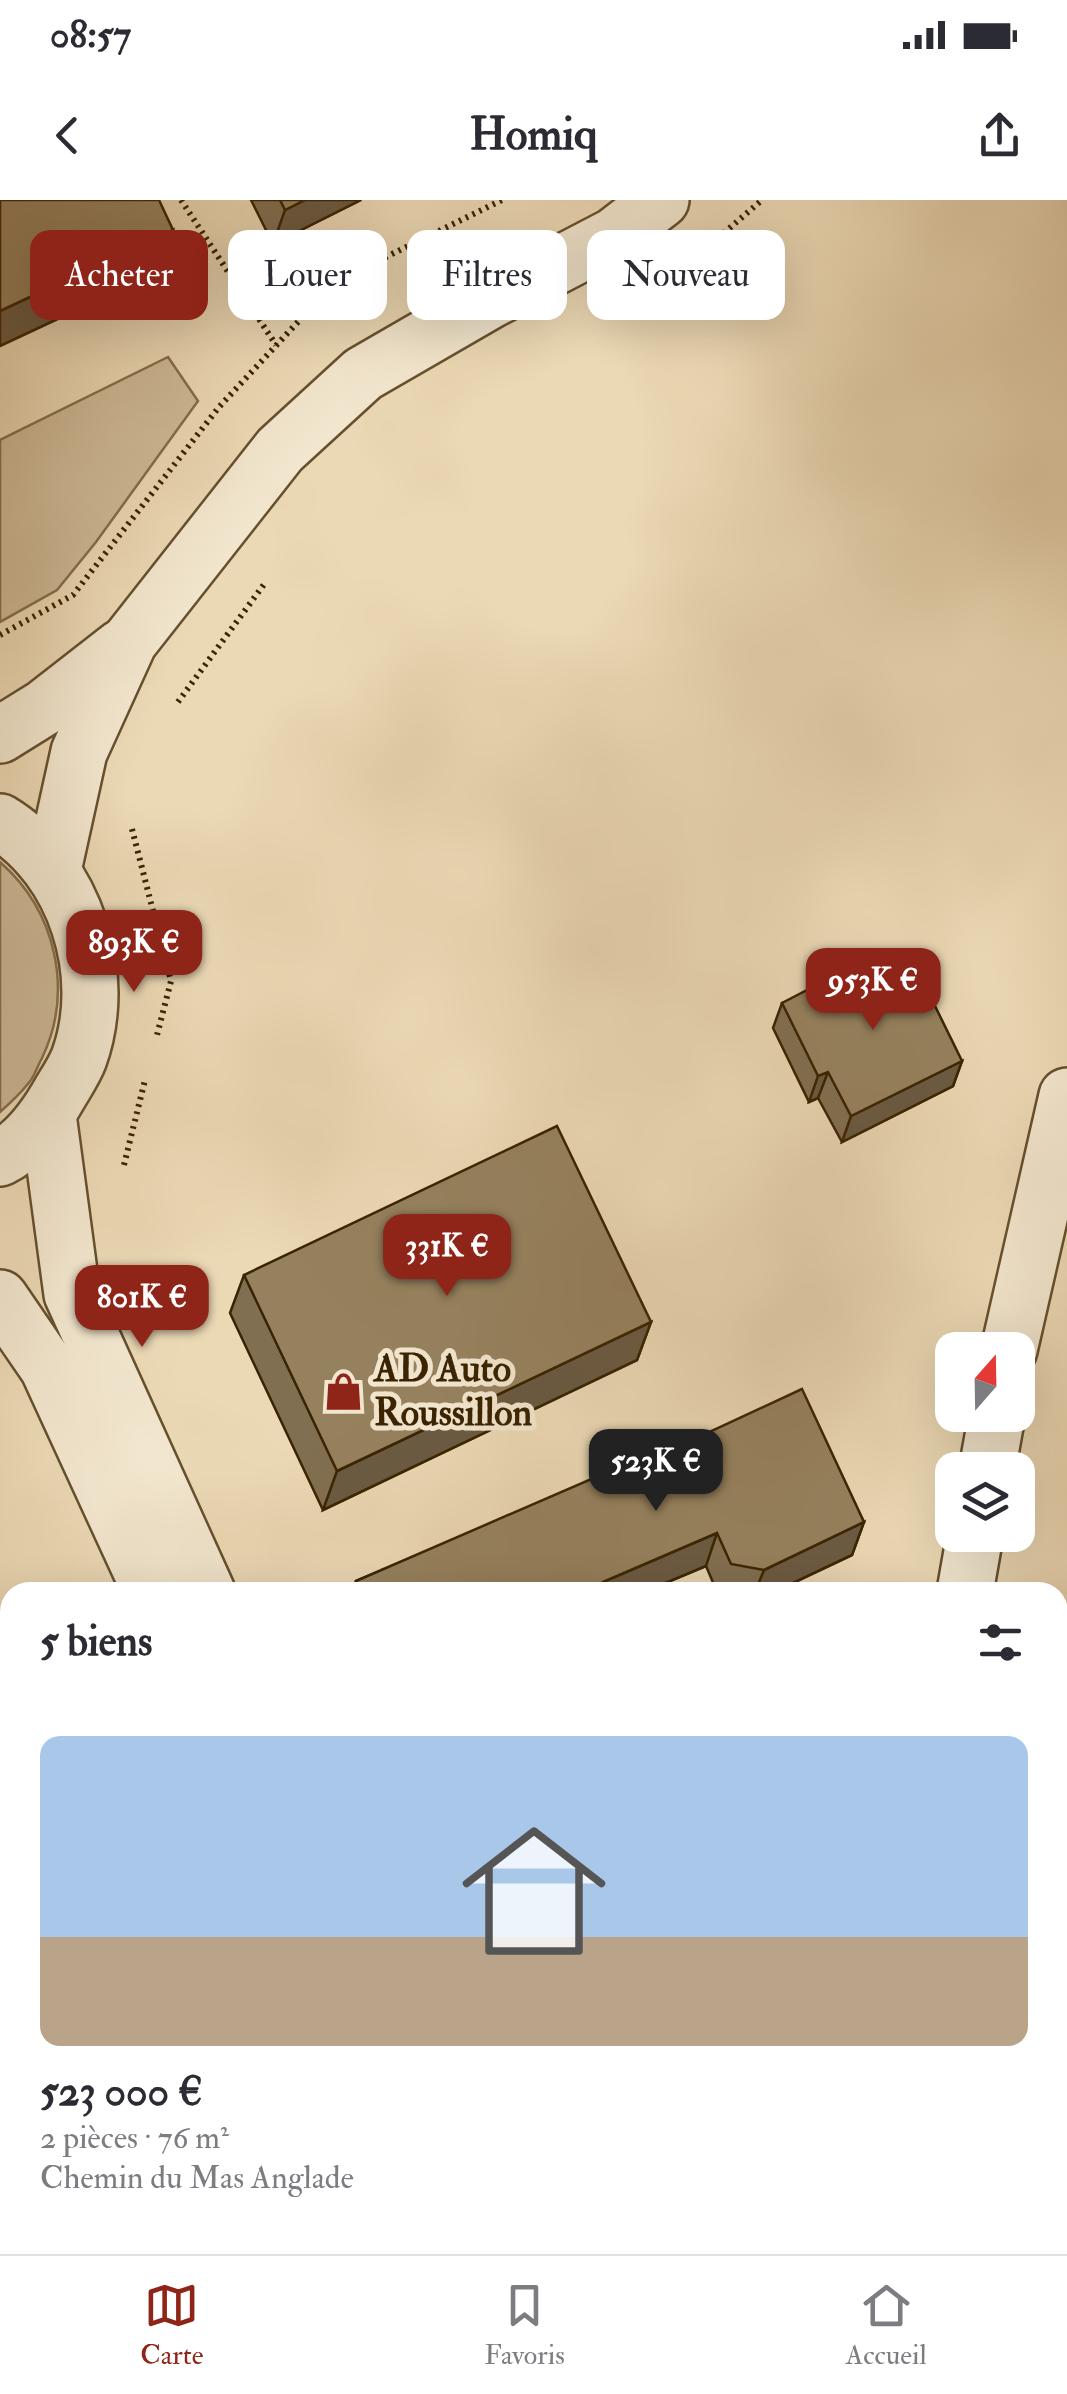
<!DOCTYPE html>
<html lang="fr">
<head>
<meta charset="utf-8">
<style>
	:root { --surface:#fff; --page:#f2f2f3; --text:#2b2b33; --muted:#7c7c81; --line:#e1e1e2; --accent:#8f2418 }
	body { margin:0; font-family:"IM FELL Double Pica",serif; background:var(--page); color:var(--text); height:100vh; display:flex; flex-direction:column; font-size:38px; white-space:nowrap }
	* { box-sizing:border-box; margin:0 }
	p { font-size:32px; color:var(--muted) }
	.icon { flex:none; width:55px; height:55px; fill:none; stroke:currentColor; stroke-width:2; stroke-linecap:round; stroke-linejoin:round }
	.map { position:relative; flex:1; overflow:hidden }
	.side { position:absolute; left:0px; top:1382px; width:1068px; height:672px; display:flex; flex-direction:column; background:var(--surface); border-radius:30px 30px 0 0; box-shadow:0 10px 40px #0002 }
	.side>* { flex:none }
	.top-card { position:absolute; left:30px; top:30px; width:1008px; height:90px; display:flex; gap:20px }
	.needle { width:65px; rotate:20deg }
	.controls { position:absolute; left:935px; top:1132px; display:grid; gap:20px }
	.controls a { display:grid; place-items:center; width:100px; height:100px; border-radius:20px; background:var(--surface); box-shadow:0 10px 40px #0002; font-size:50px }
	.price { position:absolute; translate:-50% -85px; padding:0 22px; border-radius:20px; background:var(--accent); color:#fff; font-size:32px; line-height:65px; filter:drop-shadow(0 2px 5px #0008) }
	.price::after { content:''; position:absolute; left:50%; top:60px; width:30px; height:22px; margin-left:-15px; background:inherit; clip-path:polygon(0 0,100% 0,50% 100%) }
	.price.selected { background:#222; color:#fff }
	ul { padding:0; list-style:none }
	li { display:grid; align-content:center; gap:20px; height:530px; padding:0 40px }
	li+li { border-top:2px solid var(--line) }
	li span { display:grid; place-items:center; height:310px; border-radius:20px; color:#555 }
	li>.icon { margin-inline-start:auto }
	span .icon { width:180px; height:180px; fill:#fffc; stroke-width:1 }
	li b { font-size:42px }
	h2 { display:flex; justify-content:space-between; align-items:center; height:120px; padding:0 40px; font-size:42px }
	.chip { padding:0 35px; border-radius:20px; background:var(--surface); box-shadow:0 10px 40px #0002; font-size:35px; line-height:90px }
	.chip.selected { background:var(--accent); color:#fff }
	.status { display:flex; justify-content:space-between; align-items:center; height:70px; padding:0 50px; background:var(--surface); direction:ltr }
	.status svg { height:28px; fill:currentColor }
	header { display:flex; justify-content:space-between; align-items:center; height:130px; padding:0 40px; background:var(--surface); font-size:45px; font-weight:700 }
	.tab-bar { display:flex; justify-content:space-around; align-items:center; height:140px; border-top:2px solid var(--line); background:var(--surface); font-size:28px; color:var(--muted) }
	.tab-bar a { display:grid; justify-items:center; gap:5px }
	.tab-bar .selected { color:var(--accent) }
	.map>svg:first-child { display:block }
	.green { fill:#cdb996; stroke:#846e4c; stroke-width:2.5 }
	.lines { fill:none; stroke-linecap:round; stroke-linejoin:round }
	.minor-casing { stroke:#66502e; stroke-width:60 }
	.path { stroke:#3a2301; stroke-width:6; stroke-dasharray:2.5 5; stroke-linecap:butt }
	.minor { stroke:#f2e6ce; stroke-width:55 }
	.wall { fill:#816f51; stroke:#3a2301; stroke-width:2.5 }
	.shaded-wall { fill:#695a42; stroke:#3a2301; stroke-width:2.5 }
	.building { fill:#96815e; stroke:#3a2301; stroke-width:2.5 }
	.labels { text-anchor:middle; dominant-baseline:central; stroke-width:10; stroke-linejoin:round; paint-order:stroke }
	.poi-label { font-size:38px; font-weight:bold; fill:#3a2301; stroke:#f2e6ce; text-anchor:start }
</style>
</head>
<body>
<div class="status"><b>08:57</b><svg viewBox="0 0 49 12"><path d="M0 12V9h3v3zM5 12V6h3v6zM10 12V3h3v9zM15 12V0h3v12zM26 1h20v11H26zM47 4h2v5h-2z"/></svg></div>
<header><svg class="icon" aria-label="back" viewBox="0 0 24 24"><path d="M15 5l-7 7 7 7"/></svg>Homiq<svg class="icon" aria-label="share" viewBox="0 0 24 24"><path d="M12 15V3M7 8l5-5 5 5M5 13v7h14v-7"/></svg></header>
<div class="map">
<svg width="1067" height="2054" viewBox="0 0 1067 2054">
	<rect width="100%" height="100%" fill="#ebd8b4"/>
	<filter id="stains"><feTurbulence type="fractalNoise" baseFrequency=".002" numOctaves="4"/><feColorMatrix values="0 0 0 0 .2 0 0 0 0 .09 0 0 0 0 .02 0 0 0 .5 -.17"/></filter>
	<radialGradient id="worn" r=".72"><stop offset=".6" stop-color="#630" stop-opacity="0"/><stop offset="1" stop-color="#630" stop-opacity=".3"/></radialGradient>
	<g class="green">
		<path d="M168,157L198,201L96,342L57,390L0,422V240Z"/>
		<path d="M0,662C56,711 74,791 42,858C37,867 34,878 27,885C19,895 9,904 0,912Z"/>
	</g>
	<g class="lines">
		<defs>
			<g id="minor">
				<path d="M0,535L45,507L122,447"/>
				<path d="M0,622C76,668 109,775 79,858C75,869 67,881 61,891C47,916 26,945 0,958"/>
				<path d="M53,670L79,552L129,442L280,250L363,174L491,100L614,36L661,0"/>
				<path d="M48,915L72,1094L207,1392"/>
				<path d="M0,1098L48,1168L151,1392"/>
				<path d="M1009,1150L1067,896"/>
				<path d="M987,1270L997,1215"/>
				<path d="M965,1392L975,1335"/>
				<path d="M0,1708L10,1702"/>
				<path d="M449,2045L453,2054"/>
				<path d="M500,2045L504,2054"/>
				<path d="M876,2054L877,2045"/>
			</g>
		</defs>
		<use href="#minor" class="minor-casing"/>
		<g class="path">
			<path d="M181,0L276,145"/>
			<path d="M718,38L762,0"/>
			<path d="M0,435L73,395L219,207L335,82L502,0"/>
			<path d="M178,502L265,383"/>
			<path d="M132,629L171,781L156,839"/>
			<path d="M124,965L145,880"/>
		</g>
		<use href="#minor" class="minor"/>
	</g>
	<g class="wall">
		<path d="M251,0H361L273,44Z"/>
		<path d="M848,783L962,861L953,886L842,942L818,898L809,902L773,828L782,803Z"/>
		<path d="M244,1075L651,1122L637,1160L323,1310L230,1113Z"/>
		<path d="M645,1262L864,1322L852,1355L774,1392H717L706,1366L644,1392H351L356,1381Z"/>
		<path d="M1066,1616H1067V2054L1058,2045V1724L1059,1708L1058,1640Z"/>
		<path d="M606,2045H754L758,2054H610Z"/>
	</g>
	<g class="shaded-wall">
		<path d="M305,0H361L273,44L285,10Z"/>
		<path d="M173,30L158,72L0,146V111Z"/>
		<path d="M962,861L953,886L842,942L851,916Z"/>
		<path d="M828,872L818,898L809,902L818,876Z"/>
		<path d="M651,1122L637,1160L323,1310L337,1271Z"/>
		<path d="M864,1322L852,1355L774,1392H755L764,1370Z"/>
		<path d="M717,1333L706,1366L644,1392H600L603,1382Z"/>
		<path d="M10,1525V1544L0,1551V1532Z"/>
	</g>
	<g class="building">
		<path d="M0,0H159L173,30L0,111Z"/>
		<path d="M280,0H305L285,10Z"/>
		<path d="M909,753L962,861L851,916L828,872L818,876L782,803L842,772L848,783Z"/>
		<path d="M557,926L651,1122L337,1271L244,1075Z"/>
		<path d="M802,1189L864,1322L764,1370L731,1364L717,1333L603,1382L608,1392H361L356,1381L642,1257L645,1262Z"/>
		<path d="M0,1415L10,1431V1525L0,1532Z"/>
		<path d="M1067,1706V2054H958L961,2045H1058V1784Z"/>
		<path d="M632,2045H754L758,2054H636Z"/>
	</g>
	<defs>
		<symbol id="shop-bare" viewBox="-9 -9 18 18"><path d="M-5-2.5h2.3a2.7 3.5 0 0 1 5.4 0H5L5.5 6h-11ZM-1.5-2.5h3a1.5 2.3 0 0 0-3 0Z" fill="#8f2418" stroke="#f2e6ce" stroke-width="2.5" paint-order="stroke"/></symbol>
	</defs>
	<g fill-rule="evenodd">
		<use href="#shop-bare" x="316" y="1164" width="55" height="55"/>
	</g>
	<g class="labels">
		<g class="poi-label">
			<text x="374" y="1169">AD Auto<tspan x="374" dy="44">Roussillon</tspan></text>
		</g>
	</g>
	<rect width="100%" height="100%" filter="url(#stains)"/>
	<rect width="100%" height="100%" fill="url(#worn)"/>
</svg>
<div class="controls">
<a><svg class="needle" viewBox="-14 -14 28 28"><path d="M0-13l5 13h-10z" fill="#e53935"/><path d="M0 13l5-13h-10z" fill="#7c7c81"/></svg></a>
<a><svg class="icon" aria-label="layers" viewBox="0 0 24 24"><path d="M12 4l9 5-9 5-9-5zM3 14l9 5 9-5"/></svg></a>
</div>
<b class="price" style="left:134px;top:795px">893K €</b>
<b class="price" style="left:873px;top:833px">953K €</b>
<b class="price" style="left:447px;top:1099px">331K €</b>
<b class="price" style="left:142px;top:1150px">801K €</b>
<b class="price selected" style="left:656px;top:1314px">523K €</b>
<div class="top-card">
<a class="chip selected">Acheter</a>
<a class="chip">Louer</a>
<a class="chip">Filtres</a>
<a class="chip">Nouveau</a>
</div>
<section class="side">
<h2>5 biens<svg class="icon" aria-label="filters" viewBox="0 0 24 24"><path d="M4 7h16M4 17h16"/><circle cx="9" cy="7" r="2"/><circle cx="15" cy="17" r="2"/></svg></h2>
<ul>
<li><span style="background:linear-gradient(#a9c7e8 65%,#b9a48a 0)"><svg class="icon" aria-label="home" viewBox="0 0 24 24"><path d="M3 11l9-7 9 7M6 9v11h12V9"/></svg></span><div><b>523 000 €</b><p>2 pièces · 76 m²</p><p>Chemin du Mas Anglade</p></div></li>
</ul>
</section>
</div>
<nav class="tab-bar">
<a class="selected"><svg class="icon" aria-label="map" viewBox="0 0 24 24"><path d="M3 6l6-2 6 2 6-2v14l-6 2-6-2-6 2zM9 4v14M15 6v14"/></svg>Carte</a>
<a><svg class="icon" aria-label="saved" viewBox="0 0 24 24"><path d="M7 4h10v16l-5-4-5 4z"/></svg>Favoris</a>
<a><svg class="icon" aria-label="home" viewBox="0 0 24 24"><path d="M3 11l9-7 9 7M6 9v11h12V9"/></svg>Accueil</a>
</nav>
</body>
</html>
